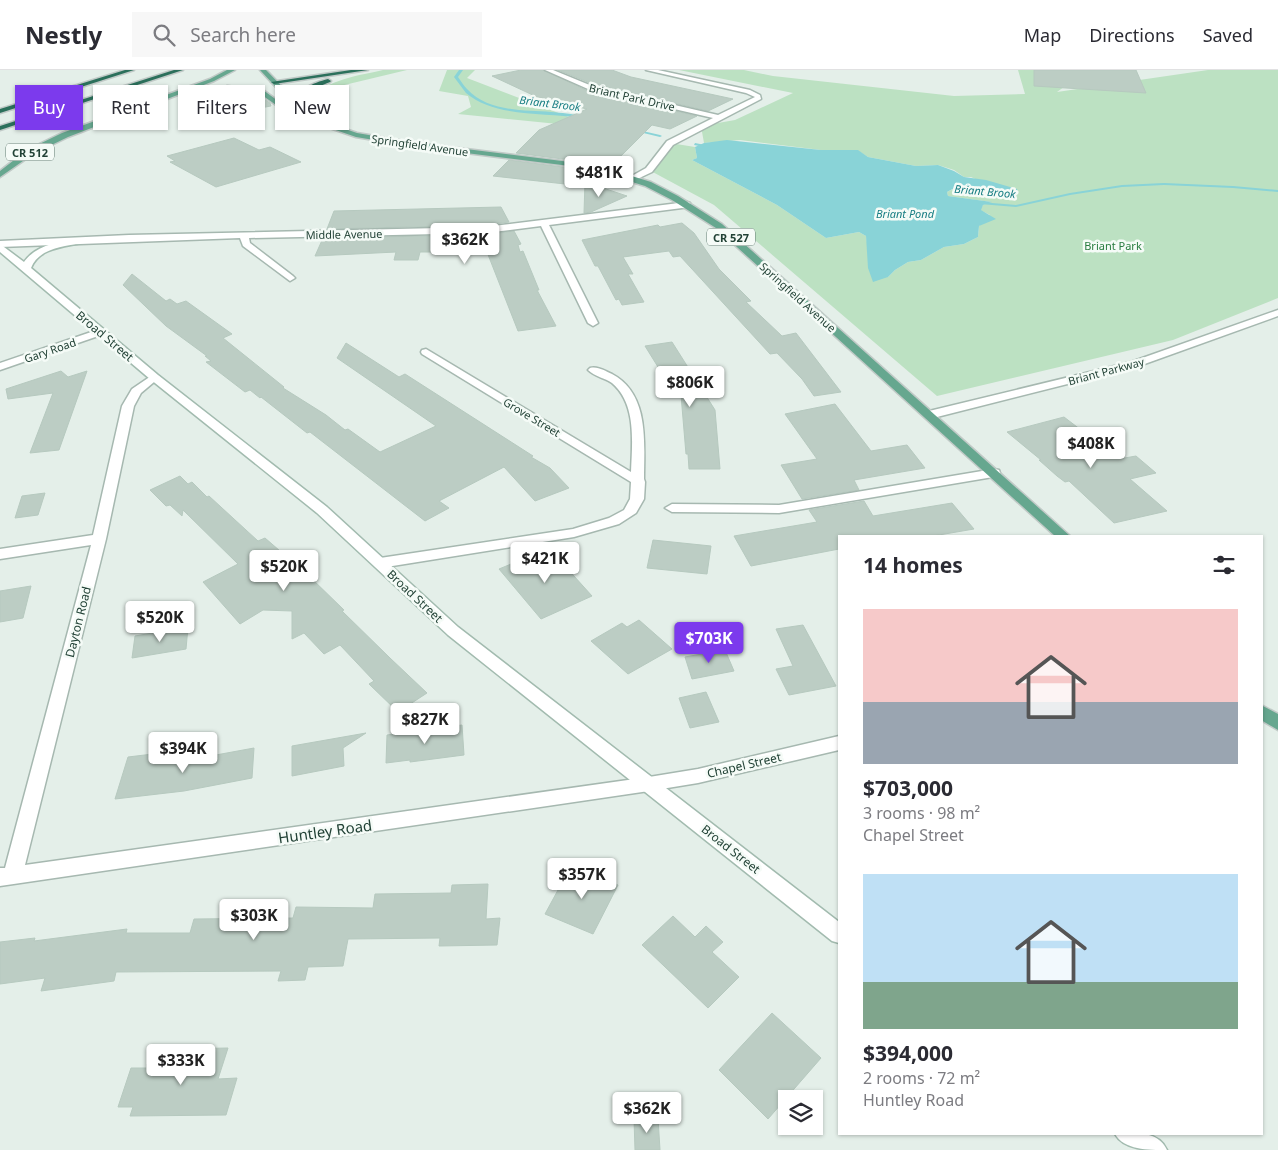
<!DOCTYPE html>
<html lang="en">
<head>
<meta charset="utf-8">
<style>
	:root { --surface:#fff; --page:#f7f7f7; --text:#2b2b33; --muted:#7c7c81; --line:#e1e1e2; --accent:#7c3aed }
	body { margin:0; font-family:"Noto Sans",sans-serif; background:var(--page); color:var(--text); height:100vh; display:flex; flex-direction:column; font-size:19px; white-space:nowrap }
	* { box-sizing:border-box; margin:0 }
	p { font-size:16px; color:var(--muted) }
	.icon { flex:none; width:28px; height:28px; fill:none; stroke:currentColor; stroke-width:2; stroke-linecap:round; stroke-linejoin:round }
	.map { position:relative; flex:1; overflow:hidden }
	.side { position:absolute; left:838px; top:465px; width:425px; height:600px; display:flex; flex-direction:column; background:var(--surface); border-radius:0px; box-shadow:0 1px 4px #0004 }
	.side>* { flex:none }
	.guide { position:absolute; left:15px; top:15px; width:475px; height:45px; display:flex; gap:10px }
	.buttons { position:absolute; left:778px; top:1020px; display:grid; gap:10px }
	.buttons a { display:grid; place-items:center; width:45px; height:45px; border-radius:0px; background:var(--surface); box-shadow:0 1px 4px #0004; font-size:25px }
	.price { position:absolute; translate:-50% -42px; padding:0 11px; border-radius:5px; background:#fff; color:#222; font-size:16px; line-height:32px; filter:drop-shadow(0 1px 2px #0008) }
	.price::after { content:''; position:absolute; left:50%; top:30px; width:15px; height:11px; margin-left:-8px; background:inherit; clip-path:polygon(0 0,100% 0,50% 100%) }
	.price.on { background:var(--accent); color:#fff }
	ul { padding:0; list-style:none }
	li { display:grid; align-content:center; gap:10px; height:265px; padding:0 25px }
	li span { display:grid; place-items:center; height:155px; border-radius:0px; color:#555 }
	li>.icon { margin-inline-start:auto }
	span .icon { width:90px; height:90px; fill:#fffc; stroke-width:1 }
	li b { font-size:21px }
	h2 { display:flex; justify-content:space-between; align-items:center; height:60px; padding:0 25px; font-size:21px }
	.pill { padding:0 18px; border-radius:0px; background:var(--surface); box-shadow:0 1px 4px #0004; font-size:18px; line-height:45px }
	.pill.on { background:var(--accent); color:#fff }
	header { display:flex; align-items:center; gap:30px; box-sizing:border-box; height:70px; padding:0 25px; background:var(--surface); border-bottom:1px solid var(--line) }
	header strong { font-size:24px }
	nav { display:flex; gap:28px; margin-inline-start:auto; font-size:18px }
	.search { width:350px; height:45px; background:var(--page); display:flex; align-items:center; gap:12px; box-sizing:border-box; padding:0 18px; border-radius:0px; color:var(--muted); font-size:19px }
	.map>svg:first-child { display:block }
	.green { fill:#bce1c2 }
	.water { fill:#89d3d7 }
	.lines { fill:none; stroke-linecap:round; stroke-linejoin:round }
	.stream { fill:#89d3d7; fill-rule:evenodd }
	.building { fill:#bccdc4; stroke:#b6c9bf }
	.street-casing { stroke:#a6b8b0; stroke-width:3 }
	.secondary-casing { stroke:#a2bbaf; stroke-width:3 }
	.primary-casing { stroke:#c1cac7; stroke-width:3 }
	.highway-casing { stroke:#c1cac7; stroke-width:3 }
	.street { fill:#fff; fill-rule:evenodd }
	.secondary { fill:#fff; fill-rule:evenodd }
	.primary { fill:#66a78f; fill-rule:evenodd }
	.highway { fill:#2b705b; fill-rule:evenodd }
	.labels { text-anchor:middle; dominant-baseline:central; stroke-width:5; stroke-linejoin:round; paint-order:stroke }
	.far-street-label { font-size:11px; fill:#224236; stroke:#f5fbf7 }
	.far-water-label { font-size:11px; font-style:italic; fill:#177d83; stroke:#f5fbf7 }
	.shield { fill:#f5fbf7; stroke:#617a70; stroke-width:1 }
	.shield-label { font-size:11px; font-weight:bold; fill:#224236 }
	.far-park-label { font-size:11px; fill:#297c40; stroke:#f5fbf7 }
	.street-label { font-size:12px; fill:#224236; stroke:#f5fbf7 }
	.near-street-label { font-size:15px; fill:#224236; stroke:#f5fbf7 }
</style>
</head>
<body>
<header>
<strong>Nestly</strong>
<div class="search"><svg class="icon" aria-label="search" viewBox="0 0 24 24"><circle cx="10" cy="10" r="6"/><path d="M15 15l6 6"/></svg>Search here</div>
<nav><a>Map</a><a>Directions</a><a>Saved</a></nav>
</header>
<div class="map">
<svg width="1278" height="1080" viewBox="0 0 1278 1080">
	<rect width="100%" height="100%" fill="#e4efe9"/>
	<g class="green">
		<path d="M383,0H407L336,17L317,39L313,29C323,10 362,5 383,0Z"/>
		<path d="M447,0H475L467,8L598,58L458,44L471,37L468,26L439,21Z"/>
		<path d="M679,0H744L773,6L954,26L1025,24L1018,0H1087L1057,22L1208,0H1278V228L1173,270L937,326L714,135L649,100L670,73L695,77L697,88L692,90L777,135L826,168L859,162L866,166L868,179L888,207L895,200L908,192L921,190L944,177L964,174L978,167L979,156L990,145L980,140L983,135L991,132L948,126L947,122C964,111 989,121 1007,124L971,107H964L954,100L938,95L916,96L868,87L857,80H821L740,70L704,73L701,56L735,50L793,23Z"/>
	</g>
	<path class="water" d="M727,70L821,80H858L868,87L916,96L938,95L954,101L964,107L986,110L1017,119L1018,123C996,125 967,108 947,122L948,126L992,132L983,135L981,140L996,149L979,156L978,167L964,174L944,177L921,190L908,192L895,200L888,207L873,212L868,198L866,166L859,162L826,168L777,135L692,90L697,88L695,77L704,73Z"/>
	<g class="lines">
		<g class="stream">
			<path d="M459,0H463L458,7C461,11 464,16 467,19C488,42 524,40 551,42C561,43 573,43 582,47L580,48C545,42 495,48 466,23C462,18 458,12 454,7Z"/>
			<path d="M634,59L660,65L662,66L660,67L635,61Z"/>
			<path d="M695,73L710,76L711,77L709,78L694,75Z"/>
			<path d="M1164,113L1233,116L1278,120V122L1233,118L1164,115L1122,117L1070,125L1016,137L980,134L978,133L980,132L1016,135L1070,123L1122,115Z"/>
		</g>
	</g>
	<g class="building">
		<path d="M521,0H543L588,21L697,46L670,59L652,55L622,85L603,97L578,91L516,83L539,60L587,39L537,27L492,6Z"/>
		<path d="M558,0H612L631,7L733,29L708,41L593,14Z"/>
		<path d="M1034,0H1136L1146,23L1034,16Z"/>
		<path d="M240,23L258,25L270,33L271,36L216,46L198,30Z"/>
		<path d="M234,68L259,80L270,77L301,92L216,117L170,92L175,91L167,86Z"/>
		<path d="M509,90L578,99L593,103L574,115L493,106Z"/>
		<path d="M585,112L627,126L591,142L584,143Z"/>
		<path d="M501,137L509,152L485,155L327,159L334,141Z"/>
		<path d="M682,153L694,163L719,199L751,231L746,232L782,266L796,263L841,322L814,326L802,309L777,283L770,284L680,186L673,187L669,181L623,187L633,204H628L644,232L622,235L619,229L616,230L598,196H595L582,170L658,155L660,157Z"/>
		<path d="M514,161L521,174L518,175L520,182L523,181L539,220H537L556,256L518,261L487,182H420L418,190H394L396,182L315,186L323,168L485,165Z"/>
		<path d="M132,204L166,231L170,229L177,234L186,231L232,264L223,268L284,317L283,318L326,345L345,360L348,359L380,382L436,356L337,288L346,273L399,307L405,304L533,386L531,387L550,398L569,418L535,431L504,397L439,431L449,438L425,451L310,362L307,363L261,327L260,328L250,320L245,322L206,292L211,291L205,286H207L166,256L123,215Z"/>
		<path d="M672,272L715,340L720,399H689L688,384H686L681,325L676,326L645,276Z"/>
		<path d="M61,301L68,307L87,301L59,380L30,383L53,323L8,329L6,319Z"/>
		<path d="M835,334L871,381L907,375L925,398L854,410L859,420L802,429L781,395L817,389L785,344Z"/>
		<path d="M1064,347L1119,389L1136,386L1156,403L1130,409L1167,441L1114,453L1069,411L1065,412L1057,406L1039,390H1041L1007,362Z"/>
		<path d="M180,406L188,414L192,412L207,427L209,426L258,471L265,468L309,506L344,540L342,541L390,588L427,623L398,642L369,614L374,611L340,575L324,584L304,563L292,569V541L263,540L240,554L203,512L238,494L183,440L182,446L170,435L166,436L150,420Z"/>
		<path d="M45,423L38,445L15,448L22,426Z"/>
		<path d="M864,431L873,446L952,433L974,459L933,466H839V479L751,496L734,466L817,452L809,440Z"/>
		<path d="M653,470L711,476L707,504L647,498Z"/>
		<path d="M548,484L550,487L556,486L592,526L541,549L499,499L533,485L536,489Z"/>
		<path d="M31,516L23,548L0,552V521Z"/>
		<path d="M639,550L672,579L628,604L591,571L622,553L627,557Z"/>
		<path d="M803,555L836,616L789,625L776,599L793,596L776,559Z"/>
		<path d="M188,557L186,579L132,588L135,566Z"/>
		<path d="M725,580L734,601L692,609L685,587Z"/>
		<path d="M706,622L719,652L690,658L679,628Z"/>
		<path d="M462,655L464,685L410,692V690L386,693L387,665Z"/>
		<path d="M366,663L343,678L344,696L292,706V676Z"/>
		<path d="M254,678L252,708L184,721L115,729L128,687L153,684L151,693L205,687Z"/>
		<path d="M571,796L618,815L593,864L545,844Z"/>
		<path d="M488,814L486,849L500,848L497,875L439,876L440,868L348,869L343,896L308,897L305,910L278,911L281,901L116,902L114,911L41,921L45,908L0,914V872L35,868L34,871L127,859L126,863H190L194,849L293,848L296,837L373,838L375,824L451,823L452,815Z"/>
		<path d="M673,846L695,867L706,856L723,872L712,882L739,907L708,938L642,875Z"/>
		<path d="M772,943L821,988L768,1049L719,1000Z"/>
		<path d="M228,978L218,1009L237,1008L226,1045L130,1046L133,1037H118L131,998H147V994H169L174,979Z"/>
		<path d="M658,1048L660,1080H635L634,1049Z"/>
	</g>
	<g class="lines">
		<defs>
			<g id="street">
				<path d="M545,0H553L592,16L718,45L755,27L746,23L646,0H658L750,20L760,25L761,29L673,75L652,102L633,111L629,109L630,107L646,98L667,71L713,48L588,19Z"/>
				<path d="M687,132L690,133V137L549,155L598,253L593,256L588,253L541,156L485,163L249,168L250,173L293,206L295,208L290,211L243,176L240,168L0,177V171L129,165L485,157Z"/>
				<path d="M1278,240V246L1139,296L929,349L923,345L925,342L1131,292Z"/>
				<path d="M100,259L105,262L104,264L0,300V293Z"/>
				<path d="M426,279L631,402C632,373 637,334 612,313C605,308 595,307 588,300L590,298C598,296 605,301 612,304C650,324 644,374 644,409L645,412L644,429L636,443L619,454L574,467L380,498L375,496L373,493L375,490L380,488L573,459L609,448L624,440L630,429L631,412L422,284L421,282L422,280Z"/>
				<path d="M154,304L160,307L141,323L134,336L106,469L25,795L649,707L698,699L839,666V680L698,713L649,721L0,816V798H5L91,475L0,489V479L93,465L122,336L132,319Z"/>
				<path d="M994,399L999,400L1000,403L999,406L779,443L672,442L665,438L672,434L779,435Z"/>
			</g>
			<g id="secondary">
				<path d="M78,168L83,171L81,173C63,177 39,178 31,198L158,305L327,437L458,557L839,852V873L832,871L448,565L317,443L150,309L0,182V174L24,192C36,175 58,172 78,168Z"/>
				<path d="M1115,1064C1134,1063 1158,1060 1167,1080C1148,1080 1124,1080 1115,1064Z"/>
			</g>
			<g id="primary">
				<path d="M227,0H235L214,11L68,67L33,84L0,107V101L27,80L62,63L210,9Z"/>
				<path d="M260,0H266L301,36L310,47L357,63L410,72L578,93L622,103L651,112L678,126L722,154L1070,466H1055L716,158L672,130L645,116L616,107L578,97L410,76L356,67L289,44L259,23L227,20L224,18L227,16L263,20L293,42L301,44Z"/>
				<path d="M1261,635L1278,644V660L1261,650Z"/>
			</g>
			<g id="highway">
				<path d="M125,0H134L0,43V39Z"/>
				<path d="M174,0H183L0,60V56Z"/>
				<path d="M351,0H368L274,14L271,12Z"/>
				<path d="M328,9L331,11L330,12C312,19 308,20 301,38H297C294,20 313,13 328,9Z"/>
			</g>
		</defs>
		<use href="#street" class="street-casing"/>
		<use href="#secondary" class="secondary-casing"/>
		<use href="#primary" class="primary-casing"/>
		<use href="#highway" class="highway-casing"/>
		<use href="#street" class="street"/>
		<use href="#secondary" class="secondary"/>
		<use href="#primary" class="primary"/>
		<use href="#highway" class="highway"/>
	</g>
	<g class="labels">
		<g class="far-street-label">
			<text transform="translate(632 27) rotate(13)">Briant Park Drive</text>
			<text transform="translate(420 75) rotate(8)">Springfield Avenue</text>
			<text transform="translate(344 164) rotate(-1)">Middle Avenue</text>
			<text transform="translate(798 227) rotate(42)">Springfield Avenue</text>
			<text transform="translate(50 280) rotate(-19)">Gary Road</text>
			<text transform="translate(1106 301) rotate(-15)">Briant Parkway</text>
			<text transform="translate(532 347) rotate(31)">Grove Street</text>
		</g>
		<g class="far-water-label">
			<text transform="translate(550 33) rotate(7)">Briant Brook</text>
			<text transform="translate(985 121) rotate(5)">Briant Brook</text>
			<text x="905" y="143">Briant Pond</text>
		</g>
		<g class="shield">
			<rect x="6" y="73.5" width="48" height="17" rx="4"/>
			<rect x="707" y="158.5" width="48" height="17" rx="4"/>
		</g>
		<g class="shield-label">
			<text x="30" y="82">CR 512</text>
			<text x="731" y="167">CR 527</text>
		</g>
		<g class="far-park-label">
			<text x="1113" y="175">Briant Park</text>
		</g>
		<g class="street-label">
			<text transform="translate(105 266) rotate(40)">Broad Street</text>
			<text transform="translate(415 526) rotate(43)">Broad Street</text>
			<text transform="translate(78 552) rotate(-76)">Dayton Road</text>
			<text transform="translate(744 695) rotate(-13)">Chapel Street</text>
			<text transform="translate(731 779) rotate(38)">Broad Street</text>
		</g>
		<g class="near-street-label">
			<text transform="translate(325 761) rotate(-8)">Huntley Road</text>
		</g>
	</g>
</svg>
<div class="buttons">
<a><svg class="icon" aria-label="layers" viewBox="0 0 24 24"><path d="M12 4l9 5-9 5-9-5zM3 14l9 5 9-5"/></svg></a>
</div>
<b class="price" style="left:599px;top:128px">$481K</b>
<b class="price" style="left:465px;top:195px">$362K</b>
<b class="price" style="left:690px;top:338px">$806K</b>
<b class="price" style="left:1091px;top:399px">$408K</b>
<b class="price" style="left:545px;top:514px">$421K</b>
<b class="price" style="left:284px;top:522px">$520K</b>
<b class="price" style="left:160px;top:573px">$520K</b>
<b class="price on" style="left:709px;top:594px">$703K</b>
<b class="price" style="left:425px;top:675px">$827K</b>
<b class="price" style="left:183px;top:704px">$394K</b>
<b class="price" style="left:582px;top:830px">$357K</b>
<b class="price" style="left:254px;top:871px">$303K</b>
<b class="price" style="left:181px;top:1016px">$333K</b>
<b class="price" style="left:647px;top:1064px">$362K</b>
<div class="guide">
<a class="pill on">Buy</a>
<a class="pill">Rent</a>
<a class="pill">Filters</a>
<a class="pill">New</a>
</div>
<section class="side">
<h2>14 homes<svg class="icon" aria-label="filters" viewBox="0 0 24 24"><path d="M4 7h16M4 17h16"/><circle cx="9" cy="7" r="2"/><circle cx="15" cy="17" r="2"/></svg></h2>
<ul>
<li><span style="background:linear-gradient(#f6c9c9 60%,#9aa5b1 0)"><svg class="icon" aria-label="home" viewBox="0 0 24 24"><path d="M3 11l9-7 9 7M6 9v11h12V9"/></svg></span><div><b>$703,000</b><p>3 rooms · 98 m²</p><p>Chapel Street</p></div></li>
<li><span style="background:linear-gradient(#bfe0f5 70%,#7fa58c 0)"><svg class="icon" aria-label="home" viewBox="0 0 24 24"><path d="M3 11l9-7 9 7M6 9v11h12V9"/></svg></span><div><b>$394,000</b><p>2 rooms · 72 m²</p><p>Huntley Road</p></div></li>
</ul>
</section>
</div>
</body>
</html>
